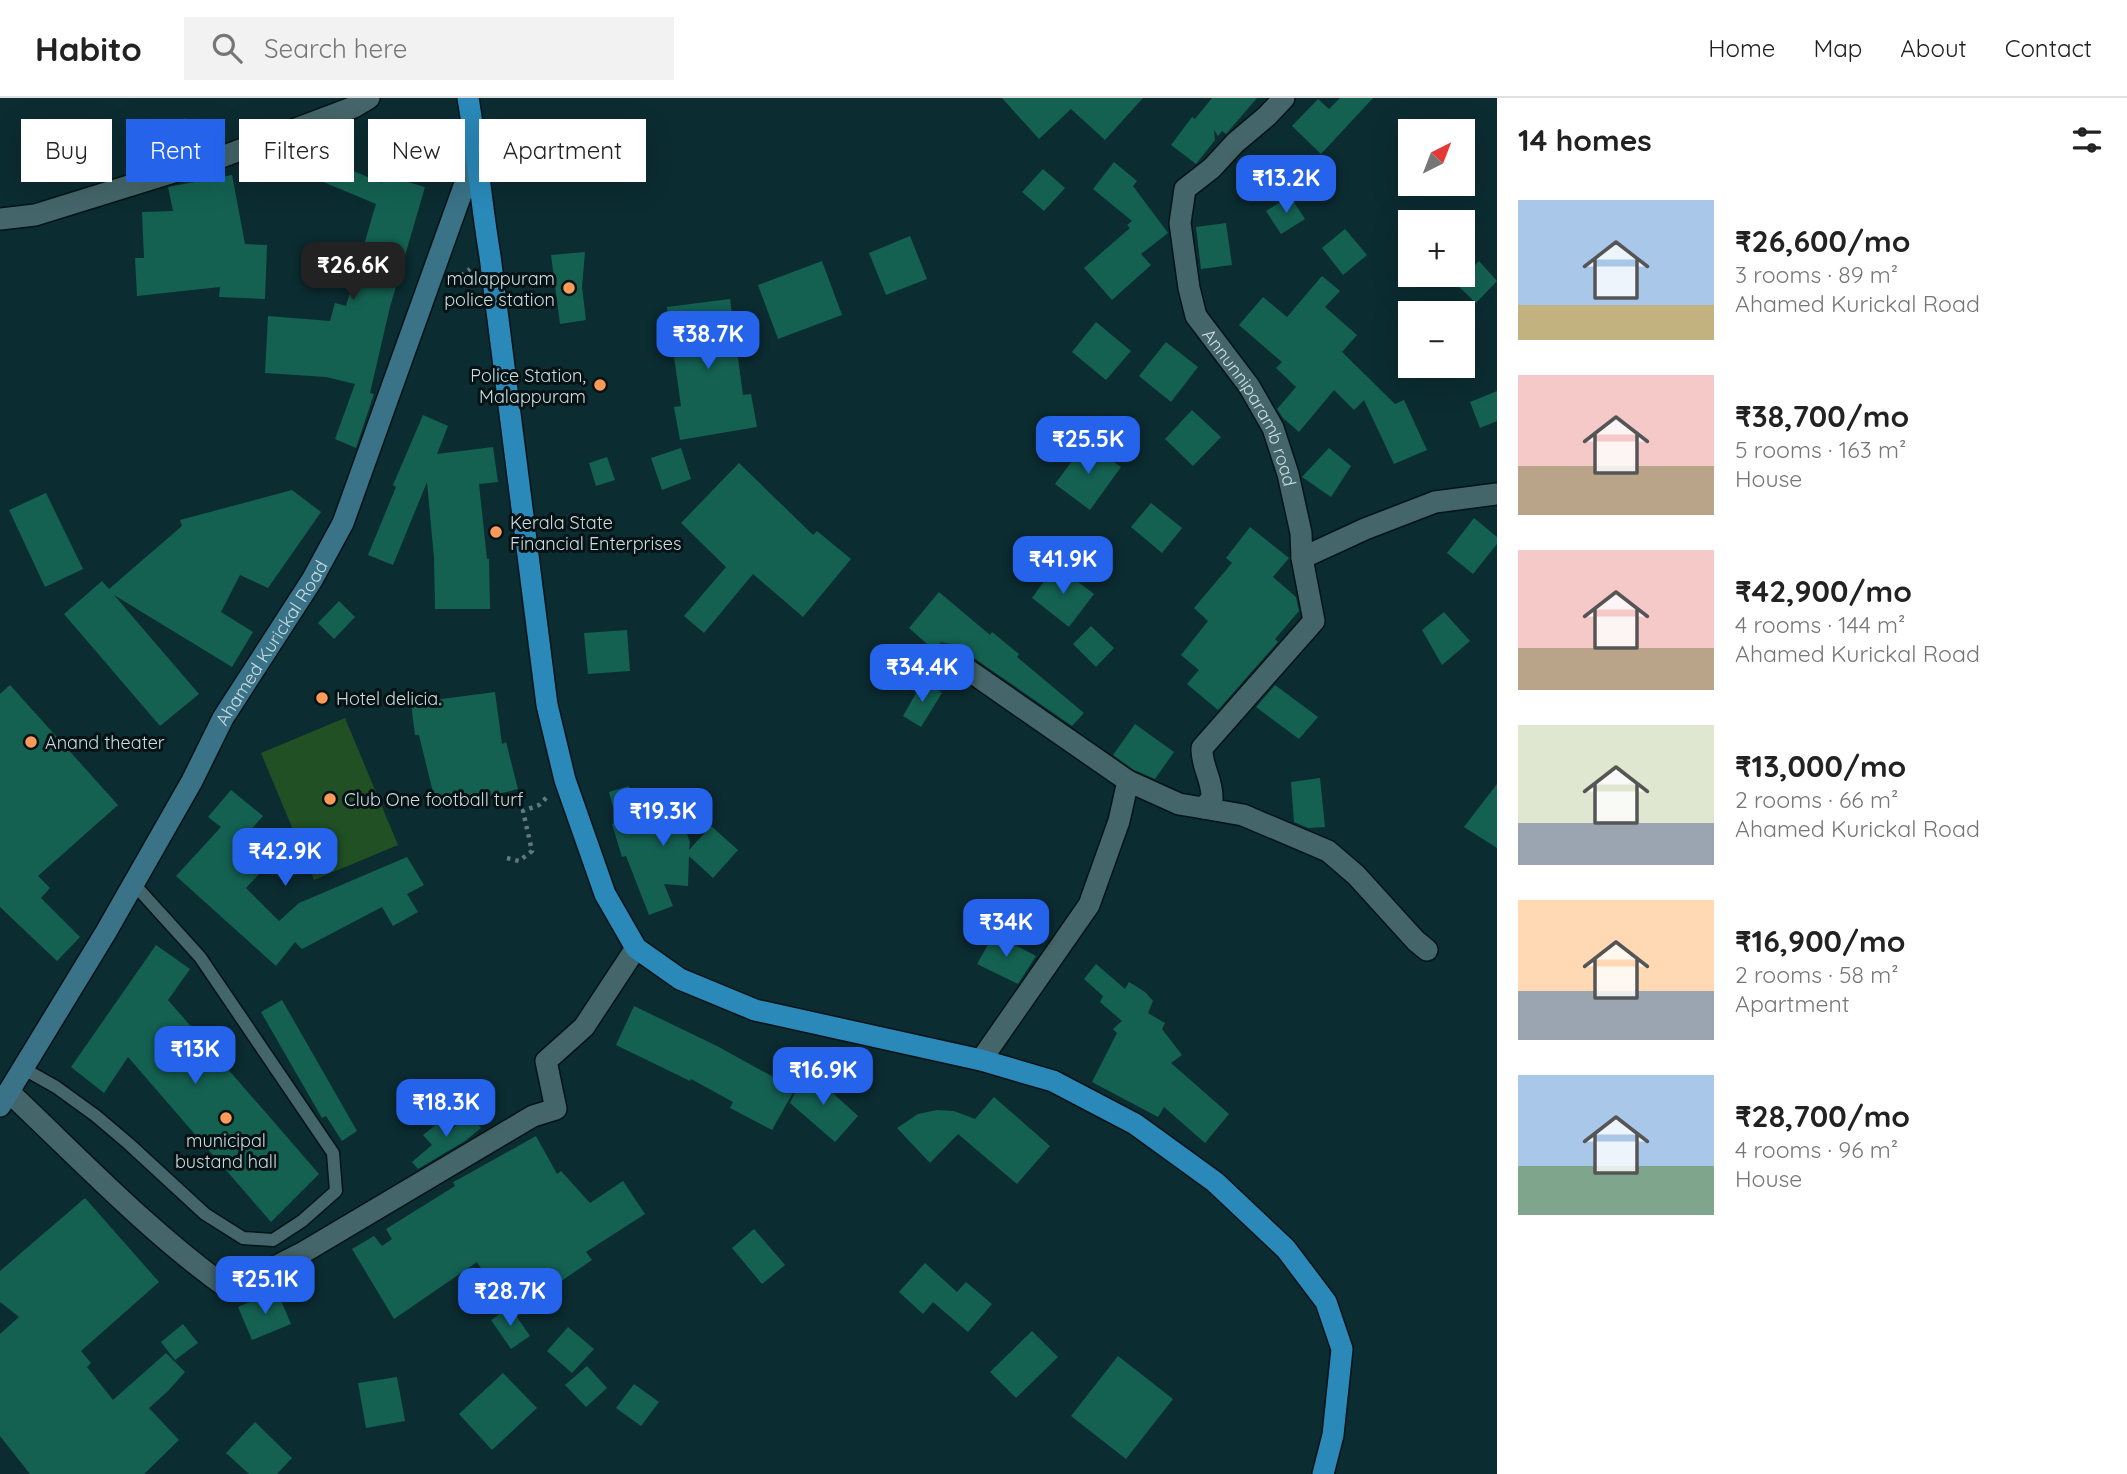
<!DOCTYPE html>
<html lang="en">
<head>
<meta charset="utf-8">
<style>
	:root { --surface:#fff; --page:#f2f2f2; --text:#222; --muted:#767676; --line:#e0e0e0; --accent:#2563eb }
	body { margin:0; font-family:Quicksand,sans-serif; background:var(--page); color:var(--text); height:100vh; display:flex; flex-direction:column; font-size:26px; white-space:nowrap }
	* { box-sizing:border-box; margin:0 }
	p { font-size:23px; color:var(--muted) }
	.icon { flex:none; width:38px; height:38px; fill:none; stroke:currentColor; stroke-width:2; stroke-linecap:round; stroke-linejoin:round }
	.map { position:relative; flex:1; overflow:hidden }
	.side { display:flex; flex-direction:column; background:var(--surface); width:630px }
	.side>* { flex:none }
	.guide { position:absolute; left:21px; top:21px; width:665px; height:63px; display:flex; gap:14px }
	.needle { width:46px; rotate:42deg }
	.tools { position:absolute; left:1398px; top:21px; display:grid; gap:14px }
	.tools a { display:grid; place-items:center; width:77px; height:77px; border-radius:0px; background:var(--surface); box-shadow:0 7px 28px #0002; font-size:35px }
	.price { position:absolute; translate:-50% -60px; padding:0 16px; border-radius:14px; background:var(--accent); color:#fff; font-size:23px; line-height:46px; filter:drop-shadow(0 2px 4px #0008) }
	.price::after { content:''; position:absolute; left:50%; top:42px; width:21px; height:16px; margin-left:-10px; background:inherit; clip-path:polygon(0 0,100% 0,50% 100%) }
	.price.selected { background:#222; color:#fff }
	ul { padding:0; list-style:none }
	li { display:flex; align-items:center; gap:21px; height:175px; padding:0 21px }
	li span { display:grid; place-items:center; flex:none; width:196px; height:140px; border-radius:0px; color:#555 }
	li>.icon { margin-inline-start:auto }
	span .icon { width:84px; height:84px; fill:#fffc; stroke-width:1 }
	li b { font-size:30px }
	h2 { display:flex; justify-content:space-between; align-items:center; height:84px; padding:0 21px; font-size:30px }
	.chip { padding:0 24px; border-radius:0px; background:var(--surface); box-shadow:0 7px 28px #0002; font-size:24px; line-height:63px }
	.chip.selected { background:var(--accent); color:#fff }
	header { display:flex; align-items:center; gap:42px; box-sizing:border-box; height:98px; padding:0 35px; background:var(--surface); border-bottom:2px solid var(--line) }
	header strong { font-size:33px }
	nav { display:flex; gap:38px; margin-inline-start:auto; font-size:24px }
	.search { width:490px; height:63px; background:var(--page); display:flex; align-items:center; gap:18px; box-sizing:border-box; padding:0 24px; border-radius:0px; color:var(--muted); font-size:26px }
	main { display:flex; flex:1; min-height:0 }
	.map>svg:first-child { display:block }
	.green { fill:#215024 }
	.building { fill:#146152 }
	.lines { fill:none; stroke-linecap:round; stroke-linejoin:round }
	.service-casing { stroke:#001417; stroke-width:15 }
	.minor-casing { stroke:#001417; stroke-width:24 }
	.secondary-casing { stroke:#001417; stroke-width:24 }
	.trunk-casing { stroke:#001417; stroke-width:24 }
	.path { stroke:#607a7e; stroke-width:4.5; stroke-dasharray:3.5 5; stroke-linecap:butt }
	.service { stroke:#446569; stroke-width:12 }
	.minor { stroke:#446569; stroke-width:21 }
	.secondary { stroke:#3a7287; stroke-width:21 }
	.trunk { stroke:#2a89b9; stroke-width:21 }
	.poi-dot { fill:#ff9b5a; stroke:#061214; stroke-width:2.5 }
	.labels { text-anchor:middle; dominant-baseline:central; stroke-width:6; stroke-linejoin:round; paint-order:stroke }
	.poi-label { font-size:18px; fill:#ccdee1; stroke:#061214; text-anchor:start }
	.street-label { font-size:18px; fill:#ccdee1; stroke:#061214 }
</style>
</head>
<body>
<header>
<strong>Habito</strong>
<div class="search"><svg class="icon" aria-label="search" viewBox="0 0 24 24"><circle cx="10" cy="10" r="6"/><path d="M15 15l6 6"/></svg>Search here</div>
<nav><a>Home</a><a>Map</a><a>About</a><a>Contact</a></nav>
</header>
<main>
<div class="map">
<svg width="1497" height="1376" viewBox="0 0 1497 1376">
	<rect width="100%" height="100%" fill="#0b2c31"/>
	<path class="green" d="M345,620L398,747L314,782L261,655Z"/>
	<g class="building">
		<path d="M1002,0H1143L1105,42L1071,11L1039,41Z"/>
		<path d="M1212,0H1257L1226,36L1222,33L1218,38L1214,32L1215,42L1196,66L1171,47L1192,19L1195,21Z"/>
		<path d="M1340,0H1373L1321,56L1292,28L1318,1L1329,11Z"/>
		<path d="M186,20L199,46L168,62L155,36Z"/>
		<path d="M330,63L382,85L384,77L425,89L390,209L370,295L374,296L356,350L335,341L355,286L326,279L265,275L268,218L330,223L335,205L346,208L376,106L321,83Z"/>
		<path d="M1114,64L1137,83L1133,88L1168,135L1141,156L1151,167L1112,202L1084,170L1130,130L1127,127L1132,123L1093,91Z"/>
		<path d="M1043,71L1065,90L1044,113L1022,94Z"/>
		<path d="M232,77L245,146L267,147L265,201L219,199L220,189L137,198L135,160H144L142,114L173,113L168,89Z"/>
		<path d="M1290,98L1305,121L1281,136L1266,113Z"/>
		<path d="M1226,125L1232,167L1201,171L1196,129Z"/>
		<path d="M1345,131L1367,157L1343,177L1322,150Z"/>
		<path d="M910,138L927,181L886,197L869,155Z"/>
		<path d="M585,154L582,189L586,222L560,226L551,157Z"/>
		<path d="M822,163L842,217L778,241L758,187Z"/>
		<path d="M1479,163L1497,183L1476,205L1456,186Z"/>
		<path d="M1322,178L1340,193L1325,209L1357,237L1342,254L1395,306L1404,302L1427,352L1394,366L1364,302L1354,312L1334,292L1299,334L1283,320L1277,311L1296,289L1276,270L1282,264L1239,227L1263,199L1287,219Z"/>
		<path d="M730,201L743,297L751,296L757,329L680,342L674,309L681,308L667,209Z"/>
		<path d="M1096,224L1131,253L1106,282L1072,254Z"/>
		<path d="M1166,244L1198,269L1171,304L1139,278Z"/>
		<path d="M1497,293V323L1480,330L1470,304Z"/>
		<path d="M1192,312L1221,339L1193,368L1165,341Z"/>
		<path d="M423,317L448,328L437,356L493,349L498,384L479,386L487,461H489L490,511H435L434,460L427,384L393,467L368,457L396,389L393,387Z"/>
		<path d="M1086,344L1121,369L1090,412L1055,386Z"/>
		<path d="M681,350L691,381L662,392L651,360Z"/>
		<path d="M1329,350L1351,368L1331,399L1302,379Z"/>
		<path d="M607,359L615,382L596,388L589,365Z"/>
		<path d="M739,365L813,437L817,433L851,461L803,519L753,476L704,535L684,518L726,469L681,425Z"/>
		<path d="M292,392L321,414L268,490L240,477L221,514L253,534L232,569L114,497L199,596L160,628L64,516L102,483L109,491L182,428L180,422Z"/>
		<path d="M46,395L83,471L45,489L9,412Z"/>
		<path d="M1151,405L1182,430L1162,455L1131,429Z"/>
		<path d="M1474,420L1497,439V446L1473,476L1447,455Z"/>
		<path d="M1250,429L1289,460L1273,479L1296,499L1299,513L1275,541L1278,544L1218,612L1187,586L1199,572L1181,557L1208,523L1194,510L1232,465L1226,460Z"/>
		<path d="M1056,467L1094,496L1069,529L1032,500Z"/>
		<path d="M939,494L990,537L992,534L1019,556L1017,559L1084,615L1072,628L955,547L941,544L934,552L909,530Z"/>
		<path d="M339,503L355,519L334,541L318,525Z"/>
		<path d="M1444,514L1470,543L1442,567L1422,532Z"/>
		<path d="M1091,528L1114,550L1096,569L1073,546Z"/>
		<path d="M627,532L630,573L588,576L584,535Z"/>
		<path d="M923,583L942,595L921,629L903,618Z"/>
		<path d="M10,587L118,707L38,778L50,790L41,800L80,839L57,863L0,809V596Z"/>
		<path d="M1275,587L1318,619L1299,641L1256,609Z"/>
		<path d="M495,594L502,646L506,644L518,691L437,711L419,637H415L411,605Z"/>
		<path d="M1135,626L1174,654L1155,681L1134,672L1113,657Z"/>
		<path d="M1320,680L1325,729L1308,730L1294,724L1291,684Z"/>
		<path d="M1497,686V750L1464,729Z"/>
		<path d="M629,688L637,716L675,703L690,744L689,752L711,728L738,752L713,780L689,758L688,788L664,786L673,808L649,817L626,758L622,759L612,726L617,724L609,694Z"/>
		<path d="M231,692L263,718L248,735L269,758L260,775L246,790L279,823L299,805L407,759L424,787L407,796L418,814L393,828L382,809L302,851L295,844L276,868L176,778L221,729L208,719Z"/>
		<path d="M994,836L1036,858L1018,886L977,866Z"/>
		<path d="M156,847L190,871L168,902L319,1076L271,1124L128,959L104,995L71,969Z"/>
		<path d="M1096,866L1125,891L1129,884L1145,894L1153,903L1148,915L1165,925L1162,931L1182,957L1171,965L1229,1016L1205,1045L1164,1009L1158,1019L1092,984L1117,935L1113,931L1122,923L1100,904L1103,898L1084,881Z"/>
		<path d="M282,902L357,1033L342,1043L326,1018L322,1020L261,914Z"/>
		<path d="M634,908L717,948L795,991L772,1032L730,1010L733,1004L691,981L690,983L616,947Z"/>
		<path d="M805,974L815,979L858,1018L835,1044L790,1005Z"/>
		<path d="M994,999L1050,1048L1017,1086L958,1036L930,1065L897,1030L918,1016L937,1012L954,1013L975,1021Z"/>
		<path d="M470,1016L481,1030L465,1043L418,1071L412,1064L432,1047L423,1037L442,1022L451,1032Z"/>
		<path d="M536,1038L557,1076L561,1073L590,1105L623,1083L645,1116L586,1154L592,1162L557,1186L550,1176L503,1205L477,1164L394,1221L352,1151L374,1138L382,1148L392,1141L386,1131L455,1088L453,1084L459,1081Z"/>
		<path d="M85,1100L159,1184L81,1253L91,1265L87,1269L113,1302L166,1255L185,1274L168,1293L149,1310L179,1342L144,1376H30L0,1338V1236L19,1219L0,1204V1173Z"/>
		<path d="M754,1131L785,1167L762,1186L732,1150Z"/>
		<path d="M925,1165L957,1194L966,1184L992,1206L968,1234L933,1204L923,1216L899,1194Z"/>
		<path d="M277,1193L291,1226L252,1242L238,1209Z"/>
		<path d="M510,1209L530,1238L511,1251L491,1222Z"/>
		<path d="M183,1226L198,1245L175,1262L161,1244Z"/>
		<path d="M568,1229L594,1251L572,1275L547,1253Z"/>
		<path d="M1032,1233L1058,1259L1016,1300L990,1274Z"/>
		<path d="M1118,1258L1173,1301L1126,1361L1071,1318Z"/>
		<path d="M587,1268L607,1290L586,1309L565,1287Z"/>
		<path d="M503,1275L537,1310L492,1352L459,1316Z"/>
		<path d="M397,1279L405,1323L366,1330L358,1285Z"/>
		<path d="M634,1286L659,1304L641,1328L616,1310Z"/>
		<path d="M255,1324L292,1360L277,1376H249L226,1355Z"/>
	</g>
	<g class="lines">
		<defs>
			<path id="service" d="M24,971L56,989L96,1018L129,1046L205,1116L243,1140L273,1142L302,1123L336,1093L333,1055L200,859L133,785"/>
			<g id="minor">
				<path id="s1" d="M1284,0L1267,18L1235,45L1212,70L1185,91L1180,125L1189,190L1196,218L1249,288L1273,330L1288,376L1301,435L1302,460"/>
				<path d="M0,121L35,117L219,60L354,9L369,0"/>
				<path d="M948,558L1128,683"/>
				<path d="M1203,710L1243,717L1328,753L1356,777L1416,843L1427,852"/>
				<path d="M981,962L1089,807L1119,723L1128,683L1179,706L1203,710L1212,701C1213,682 1201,668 1202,650L1314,523L1302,460L1365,431L1435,404L1497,396"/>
				<path d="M9,994C81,1062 150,1135 230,1192L304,1154L533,1018L556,1011L546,963L584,929L636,850"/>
			</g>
			<g id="secondary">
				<path id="s2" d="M0,1008L106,834L192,683L223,620L312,482L343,425L477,52"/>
			</g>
			<path id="trunk" d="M468,0C477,52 481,105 490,158L547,607L565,682L605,796L636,850L680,881L755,912L981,962L1053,983L1135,1026L1215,1084L1286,1151L1326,1204L1342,1251L1333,1337L1323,1376"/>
		</defs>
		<use href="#service" class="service-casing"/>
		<use href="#minor" class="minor-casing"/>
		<use href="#secondary" class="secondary-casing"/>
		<use href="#trunk" class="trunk-casing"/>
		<g class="path">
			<path d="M453,177L461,178L470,171"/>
			<path d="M507,760L519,763L532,753L523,713L539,707L549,697"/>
		</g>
		<use href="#service" class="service"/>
		<use href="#minor" class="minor"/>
		<use href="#secondary" class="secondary"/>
		<use href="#trunk" class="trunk"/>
	</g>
	<g class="poi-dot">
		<circle cx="569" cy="190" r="7"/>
		<circle cx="600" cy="287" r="7"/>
		<circle cx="496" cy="434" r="7"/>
		<circle cx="322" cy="600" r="7"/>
		<circle cx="31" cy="644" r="7"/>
		<circle cx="330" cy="701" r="7"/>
		<circle cx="226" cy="1020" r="7"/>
	</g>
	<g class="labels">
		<g class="poi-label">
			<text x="555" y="180" text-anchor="end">malappuram<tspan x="555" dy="21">police station</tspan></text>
			<text x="586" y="277" text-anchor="end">Police Station,<tspan x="586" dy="21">Malappuram</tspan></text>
			<text x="510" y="424">Kerala State<tspan x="510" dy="21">Financial Enterprises</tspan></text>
			<text x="336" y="600">Hotel delicia.</text>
			<text x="45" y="644">Anand theater</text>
			<text x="344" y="701">Club One football turf</text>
			<text x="226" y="1042" text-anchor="middle">municipal<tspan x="226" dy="21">bustand hall</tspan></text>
		</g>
		<g class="street-label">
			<text stroke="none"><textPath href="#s1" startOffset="371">Annunniparamb road</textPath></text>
			<text stroke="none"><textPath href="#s2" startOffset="537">Ahamed Kurickal Road</textPath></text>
		</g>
	</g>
</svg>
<div class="tools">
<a><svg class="needle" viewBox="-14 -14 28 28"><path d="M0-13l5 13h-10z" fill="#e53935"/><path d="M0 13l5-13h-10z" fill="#767676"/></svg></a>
<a>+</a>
<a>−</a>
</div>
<b class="price" style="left:1286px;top:117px">₹13.2K</b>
<b class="price selected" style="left:353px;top:204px">₹26.6K</b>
<b class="price" style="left:708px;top:273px">₹38.7K</b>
<b class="price" style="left:1088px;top:378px">₹25.5K</b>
<b class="price" style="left:1063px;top:498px">₹41.9K</b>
<b class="price" style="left:922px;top:606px">₹34.4K</b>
<b class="price" style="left:663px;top:750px">₹19.3K</b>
<b class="price" style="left:285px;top:790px">₹42.9K</b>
<b class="price" style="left:1006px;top:861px">₹34K</b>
<b class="price" style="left:195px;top:988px">₹13K</b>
<b class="price" style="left:823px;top:1009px">₹16.9K</b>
<b class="price" style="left:446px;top:1041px">₹18.3K</b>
<b class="price" style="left:265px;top:1218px">₹25.1K</b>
<b class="price" style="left:510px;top:1230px">₹28.7K</b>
<div class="guide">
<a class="chip">Buy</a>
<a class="chip selected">Rent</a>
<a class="chip">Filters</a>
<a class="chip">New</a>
<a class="chip">Apartment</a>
</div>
</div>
<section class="side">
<h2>14 homes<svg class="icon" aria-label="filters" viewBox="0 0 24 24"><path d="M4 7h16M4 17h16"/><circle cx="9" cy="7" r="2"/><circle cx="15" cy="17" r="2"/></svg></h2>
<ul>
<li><span style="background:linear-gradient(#a9c7e8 75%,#c2b280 0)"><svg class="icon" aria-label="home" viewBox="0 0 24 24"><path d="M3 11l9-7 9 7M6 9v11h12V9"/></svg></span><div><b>₹26,600/mo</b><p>3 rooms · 89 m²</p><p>Ahamed Kurickal Road</p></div></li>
<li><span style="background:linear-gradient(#f6c9c9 65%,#b9a48a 0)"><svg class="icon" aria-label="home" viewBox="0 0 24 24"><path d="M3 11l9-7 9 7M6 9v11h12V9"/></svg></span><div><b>₹38,700/mo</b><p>5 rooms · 163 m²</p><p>House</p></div></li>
<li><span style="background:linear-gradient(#f6c9c9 70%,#b9a48a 0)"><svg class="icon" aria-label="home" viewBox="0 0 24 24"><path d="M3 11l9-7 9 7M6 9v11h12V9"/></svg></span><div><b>₹42,900/mo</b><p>4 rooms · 144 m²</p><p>Ahamed Kurickal Road</p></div></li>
<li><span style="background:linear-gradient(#dfe7d0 70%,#9aa5b1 0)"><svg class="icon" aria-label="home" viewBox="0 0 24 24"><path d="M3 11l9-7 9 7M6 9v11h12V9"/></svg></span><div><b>₹13,000/mo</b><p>2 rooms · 66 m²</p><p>Ahamed Kurickal Road</p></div></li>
<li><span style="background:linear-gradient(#ffd9b3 65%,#9aa5b1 0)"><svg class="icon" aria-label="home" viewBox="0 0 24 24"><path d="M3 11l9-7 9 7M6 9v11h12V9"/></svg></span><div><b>₹16,900/mo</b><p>2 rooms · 58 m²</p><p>Apartment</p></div></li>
<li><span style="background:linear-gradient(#a9c7e8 65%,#7fa58c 0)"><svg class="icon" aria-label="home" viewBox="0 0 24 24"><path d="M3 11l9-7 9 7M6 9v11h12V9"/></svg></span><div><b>₹28,700/mo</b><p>4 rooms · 96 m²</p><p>House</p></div></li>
</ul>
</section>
</main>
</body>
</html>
